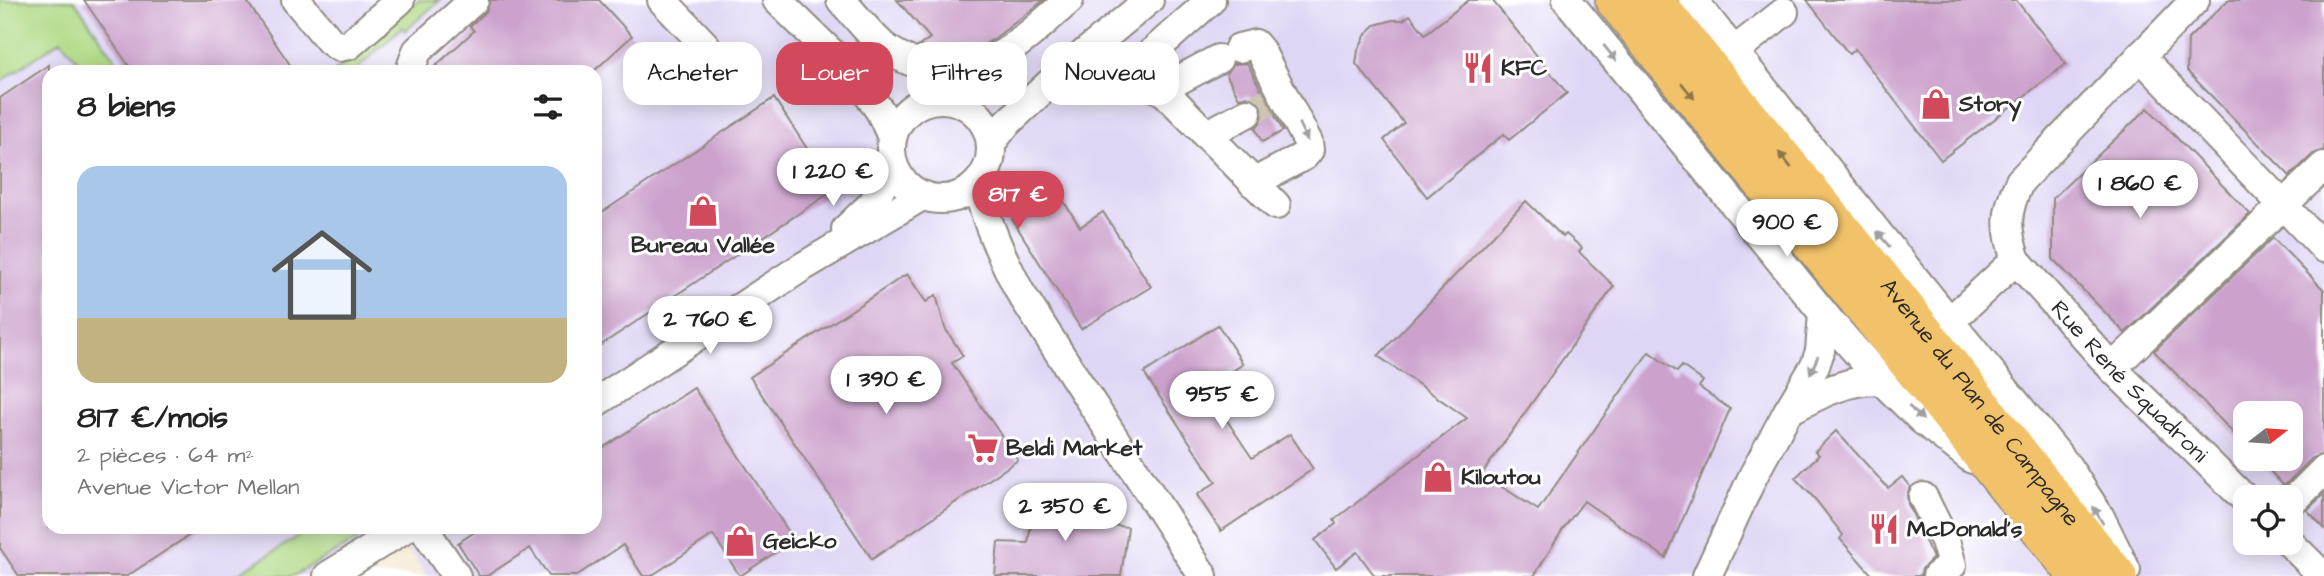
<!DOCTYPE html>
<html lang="fr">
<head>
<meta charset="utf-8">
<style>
	:root { --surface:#fff; --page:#f2f2f2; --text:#222; --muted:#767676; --line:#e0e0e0; --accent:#d1495b }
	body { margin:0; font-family:"Architects Daughter",sans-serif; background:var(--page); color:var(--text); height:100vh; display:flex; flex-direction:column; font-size:26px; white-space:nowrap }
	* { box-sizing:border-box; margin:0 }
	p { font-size:23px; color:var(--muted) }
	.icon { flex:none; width:38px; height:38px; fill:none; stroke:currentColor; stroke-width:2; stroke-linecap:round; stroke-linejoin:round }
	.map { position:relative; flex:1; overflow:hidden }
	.drawer { position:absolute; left:42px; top:65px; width:560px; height:469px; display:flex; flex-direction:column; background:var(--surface); border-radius:21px; box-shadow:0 4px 18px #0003 }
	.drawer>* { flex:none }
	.hud { position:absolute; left:623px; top:42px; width:665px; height:63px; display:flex; gap:14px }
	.needle { width:46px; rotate:73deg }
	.controls { position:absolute; left:2233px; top:401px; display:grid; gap:14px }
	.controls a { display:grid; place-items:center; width:70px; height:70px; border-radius:14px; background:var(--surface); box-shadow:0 4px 18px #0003; font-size:35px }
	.price { position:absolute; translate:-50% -60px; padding:0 16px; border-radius:24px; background:#fff; color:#222; font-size:23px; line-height:46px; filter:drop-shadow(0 2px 4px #0008) }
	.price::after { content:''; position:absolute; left:50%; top:42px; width:21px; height:16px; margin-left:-10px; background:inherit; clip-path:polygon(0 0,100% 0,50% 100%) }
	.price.active { background:var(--accent); color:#fff }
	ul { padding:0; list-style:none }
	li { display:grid; align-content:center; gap:14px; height:371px; padding:0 35px }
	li+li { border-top:2px solid var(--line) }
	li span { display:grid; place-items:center; height:217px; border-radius:21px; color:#555 }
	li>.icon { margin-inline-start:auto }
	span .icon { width:126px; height:126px; fill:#fffc; stroke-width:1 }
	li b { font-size:30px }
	h2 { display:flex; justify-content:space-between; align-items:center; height:84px; padding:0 35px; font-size:30px }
	.chip { padding:0 24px; border-radius:21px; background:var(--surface); box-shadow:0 4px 18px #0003; font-size:24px; line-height:63px }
	.chip.active { background:var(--accent); color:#fff }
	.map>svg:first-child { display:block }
	.built { fill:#dfd5f5; fill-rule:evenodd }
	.green { fill:#b0da86; stroke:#6e8258; stroke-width:2 }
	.building { fill:#cca2cd }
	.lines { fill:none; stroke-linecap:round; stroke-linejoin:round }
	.minor-tunnel { stroke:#cdc4b3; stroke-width:28; stroke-dasharray:28 14; stroke-linecap:butt }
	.minor-casing { stroke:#908a80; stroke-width:32 }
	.major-casing { stroke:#908a80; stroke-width:40 }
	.minor { stroke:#fff; stroke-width:28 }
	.major { stroke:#f2c26a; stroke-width:37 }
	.oneway { fill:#a0a0a0 }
	.oneway2 { fill:#8e764a }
	.labels { text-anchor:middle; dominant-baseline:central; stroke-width:6; stroke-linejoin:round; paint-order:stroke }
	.poi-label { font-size:23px; font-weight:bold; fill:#2b2b2b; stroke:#fff; text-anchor:start }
	.street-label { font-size:23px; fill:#2b2b2b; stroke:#fff }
</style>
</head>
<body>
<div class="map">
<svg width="2324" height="576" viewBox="0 0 2324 576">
	<rect width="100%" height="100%" fill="#fff"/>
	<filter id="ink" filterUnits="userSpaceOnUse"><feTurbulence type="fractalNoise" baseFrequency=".0143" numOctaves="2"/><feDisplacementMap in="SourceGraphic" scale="14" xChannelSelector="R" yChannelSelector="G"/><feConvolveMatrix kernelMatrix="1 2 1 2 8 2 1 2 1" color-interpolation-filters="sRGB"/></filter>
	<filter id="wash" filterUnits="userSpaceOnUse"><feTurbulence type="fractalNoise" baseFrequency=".00686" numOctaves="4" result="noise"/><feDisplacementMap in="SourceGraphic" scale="28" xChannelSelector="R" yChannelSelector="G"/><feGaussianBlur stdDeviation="1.57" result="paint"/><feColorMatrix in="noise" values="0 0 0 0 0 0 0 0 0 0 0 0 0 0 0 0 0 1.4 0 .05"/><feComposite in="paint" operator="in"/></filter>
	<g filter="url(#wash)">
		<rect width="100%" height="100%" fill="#f5ead5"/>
		<path class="built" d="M0,0H2324V576H427L408,548L324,576H0ZM49,72H595V527H49ZM2245,413H2291V458H2245ZM2245,497H2291V542H2245Z"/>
		<g class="green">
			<path d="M0,0H74L124,72H86L61,40L0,82Z"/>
			<path d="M418,0H440L405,31L402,27L354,72H334Z"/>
			<path d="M314,527H380L293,576H234Z"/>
		</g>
		<g id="blocks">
			<g class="building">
				<path d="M84,0H246L295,72H133Z"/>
				<path d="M490,0H599L632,36L593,72H429L474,31L470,26L486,12Z"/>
				<path d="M897,0H1044L994,39L981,46L955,52H941L919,46L930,38Z"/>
				<path d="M1469,0H1492L1567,93L1509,140L1504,134L1427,197L1384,140L1404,123L1356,64L1358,50L1366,34L1375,25L1393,20H1403L1410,15L1425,34Z"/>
				<path d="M1807,0H2016L2066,64L1941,160L1855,49L1849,54Z"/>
				<path d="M2228,0H2324V150L2313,154L2290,176L2187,71L2188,39Z"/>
				<path d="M1247,63L1283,131L1262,142L1255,128L1261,122L1264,114L1261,105L1255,99L1248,96L1239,98L1226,74L1234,64Z"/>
				<path d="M49,65V527H202L127,576H19L0,548V98Z"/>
				<path d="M774,98L834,190L595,349V217Z"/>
				<path d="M2148,108L2250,214L2125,333L2053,259V198Z"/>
				<path d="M1043,189L1057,191L1080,227L1103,212L1151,287L1081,329L1012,219L1017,206Z"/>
				<path d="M1526,201L1563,237L1566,234L1582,248L1579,252L1614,286L1482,474L1538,510L1649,352L1677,372L1682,366L1703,381L1699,387L1730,409L1666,558L1584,501L1563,529L1534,576H1375L1357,552L1336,568L1315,540L1336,524L1334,520L1467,418L1378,356Z"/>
				<path d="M2273,238L2324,290V454L2312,458L2284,486L2258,458H2291V413H2245V445L2154,351Z"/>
				<path d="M907,274L926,302L936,295L945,328L963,356L952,363L1018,460L872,559L750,377Z"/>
				<path d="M1218,325L1243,364L1206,389L1252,458L1290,434L1313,469L1221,531L1197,495L1216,482L1144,373Z"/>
				<path d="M694,388L794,540L740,576L713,535L651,576H643L623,545L576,576H549L530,548L487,576H479L458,543L482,527H595V453Z"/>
				<path d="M1836,431L1888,488L1902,477L1910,487L1907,495L1908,504L1933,558L1922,569L1920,576H1873L1840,539L1843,535L1815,499L1795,478L1819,455L1815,451Z"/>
				<path d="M1036,494L1098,500L1095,523L1128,527L1121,576H995L998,542L1028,543Z"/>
				<path d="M2324,494V528L2307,510Z"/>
			</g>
		</g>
	</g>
	<g filter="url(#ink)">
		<use href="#blocks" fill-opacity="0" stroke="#908a80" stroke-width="2"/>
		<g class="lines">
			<path class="minor-tunnel" d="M1247,113L1268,102"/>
			<defs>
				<g id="minor">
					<path d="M296,0L330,41L339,47L349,45L400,0"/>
					<path d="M662,0L706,46"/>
					<path d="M777,0L856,77L880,111L892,137"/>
					<path d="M841,0C854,14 867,31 881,44C915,72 964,77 1002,54C1026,40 1048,18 1069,0"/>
					<path d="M1567,0L1833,325L1881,380L1922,420L1972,459"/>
					<path d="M1693,0L1881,237L2067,466L2100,517L2126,570"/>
					<path id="s1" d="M2195,0L2020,181C2005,212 2005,228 2016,260L2112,368L2245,499"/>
					<path d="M1239,48L1255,44L1260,50L1308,142L1309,150L1304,156L1253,183"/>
					<path d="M1734,51L1784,12"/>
					<path d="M1086,52L1102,64L1117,69L1138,65L1211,0"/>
					<path d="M2140,56L2324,248"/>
					<path d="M1138,65L1276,205"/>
					<path d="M412,72L411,68L417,51L474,0"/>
					<path d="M1160,90L1218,59"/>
					<circle cx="941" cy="149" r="50"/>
					<path d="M1206,135L1247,113"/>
					<path d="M991,143L1006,124L1062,72L1149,0"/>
					<path d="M977,184C986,223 1002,257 1020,292L1203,576"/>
					<path d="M846,229L873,203L893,165"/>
					<path d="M1949,322L2016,260"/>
					<path d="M2112,368L2324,166"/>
					<path d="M595,403L799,269L922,196"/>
					<path d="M1788,411C1818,395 1846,379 1881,380"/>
					<path d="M1923,497L1945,541L1952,565L1937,576"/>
					<path d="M2291,503L2324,470"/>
					<path d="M423,527L456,576"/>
					<path d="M2289,542L2323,576"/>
					<path d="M328,576L407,527"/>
					<path d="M1707,576L1753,476L1788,411L1815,366L1820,351L1823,313"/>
				</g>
				<g id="major">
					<path d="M1614,0L1872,318L2077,576"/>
					<path id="s2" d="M1654,0L1895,294L2069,516L2118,576"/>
				</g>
			</defs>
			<use href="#minor" class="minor-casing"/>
			<use href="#major" class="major-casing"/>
			<use href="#minor" class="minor"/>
			<use href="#major" class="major"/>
		</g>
		<defs><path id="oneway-solid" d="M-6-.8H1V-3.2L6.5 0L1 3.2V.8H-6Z" transform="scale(1.75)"/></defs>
		<g class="oneway">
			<use href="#oneway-solid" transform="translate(1610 53) rotate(51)"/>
			<use href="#oneway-solid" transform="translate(1303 132) rotate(64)"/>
			<use href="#oneway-solid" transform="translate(1883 239) rotate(-130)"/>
			<use href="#oneway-solid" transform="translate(1814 365) rotate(114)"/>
			<use href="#oneway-solid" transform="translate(1916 413) rotate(43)"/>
			<use href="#oneway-solid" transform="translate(2098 515) rotate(-120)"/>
		</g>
		<g class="oneway2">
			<use href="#oneway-solid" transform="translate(1688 91) rotate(51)"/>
			<use href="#oneway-solid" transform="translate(1785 160) rotate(-129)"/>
		</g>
	</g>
	<defs>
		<symbol id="restaurant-bare" viewBox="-9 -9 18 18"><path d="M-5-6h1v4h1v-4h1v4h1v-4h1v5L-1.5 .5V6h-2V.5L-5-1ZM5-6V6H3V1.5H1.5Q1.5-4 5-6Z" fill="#d1495b" stroke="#fff" stroke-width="2.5" paint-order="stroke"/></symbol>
		<symbol id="shop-bare" viewBox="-9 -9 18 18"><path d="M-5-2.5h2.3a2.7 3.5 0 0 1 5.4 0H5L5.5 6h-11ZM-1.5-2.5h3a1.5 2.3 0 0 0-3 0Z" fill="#d1495b" stroke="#fff" stroke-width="2.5" paint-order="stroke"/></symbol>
		<symbol id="supermarket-bare" viewBox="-9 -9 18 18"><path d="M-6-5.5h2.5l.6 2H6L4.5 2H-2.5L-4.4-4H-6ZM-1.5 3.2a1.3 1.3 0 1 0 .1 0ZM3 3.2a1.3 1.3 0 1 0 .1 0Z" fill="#d1495b" stroke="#fff" stroke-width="2.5" paint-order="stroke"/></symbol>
	</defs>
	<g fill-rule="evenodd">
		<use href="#restaurant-bare" x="1456" y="46" width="44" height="44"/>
		<use href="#shop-bare" x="1914" y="82" width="44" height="44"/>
		<use href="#shop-bare" x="681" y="189" width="44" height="44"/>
		<use href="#supermarket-bare" x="961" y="426" width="44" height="44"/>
		<use href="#shop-bare" x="1416" y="455" width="44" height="44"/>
		<use href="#restaurant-bare" x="1862" y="507" width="44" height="44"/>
		<use href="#shop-bare" x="718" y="519" width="44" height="44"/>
	</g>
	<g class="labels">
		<g class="poi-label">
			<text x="1501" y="68">KFC</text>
			<text x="1959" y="104">Story</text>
			<text x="703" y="245" text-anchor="middle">Bureau Vallée</text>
			<text x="1006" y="448">Beldi Market</text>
			<text x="1461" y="477">Kiloutou</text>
			<text x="1907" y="529">McDonald's</text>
			<text x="763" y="541">Geicko</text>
		</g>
		<g class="street-label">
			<text stroke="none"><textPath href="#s1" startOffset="500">Rue René Squadroni</textPath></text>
			<text stroke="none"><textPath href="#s2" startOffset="518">Avenue du Plan de Campagne</textPath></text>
		</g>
	</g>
</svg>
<div class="controls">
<a><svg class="needle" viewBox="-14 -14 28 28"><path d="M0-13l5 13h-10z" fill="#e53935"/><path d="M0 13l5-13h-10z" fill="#767676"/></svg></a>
<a><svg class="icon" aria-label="locate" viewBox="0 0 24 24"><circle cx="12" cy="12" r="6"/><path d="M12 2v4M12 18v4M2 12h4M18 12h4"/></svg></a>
</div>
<b class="price" style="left:833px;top:208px">1 220 €</b>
<b class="price" style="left:2140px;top:220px">1 860 €</b>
<b class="price active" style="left:1018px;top:231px">817 €</b>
<b class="price" style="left:1787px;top:259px">900 €</b>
<b class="price" style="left:710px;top:356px">2 760 €</b>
<b class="price" style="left:886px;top:416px">1 390 €</b>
<b class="price" style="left:1222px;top:431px">955 €</b>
<b class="price" style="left:1065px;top:543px">2 350 €</b>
<div class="hud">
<a class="chip">Acheter</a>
<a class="chip active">Louer</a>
<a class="chip">Filtres</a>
<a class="chip">Nouveau</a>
</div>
<section class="drawer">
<h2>8 biens<svg class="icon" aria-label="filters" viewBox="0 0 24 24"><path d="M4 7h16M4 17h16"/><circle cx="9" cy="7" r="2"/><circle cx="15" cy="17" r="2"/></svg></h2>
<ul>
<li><span style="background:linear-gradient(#a9c7e8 70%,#c2b280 0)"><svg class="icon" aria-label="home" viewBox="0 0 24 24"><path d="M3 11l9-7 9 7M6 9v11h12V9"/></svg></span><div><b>817 €/mois</b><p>2 pièces · 64 m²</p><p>Avenue Victor Mellan</p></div></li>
</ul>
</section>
</div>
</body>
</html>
